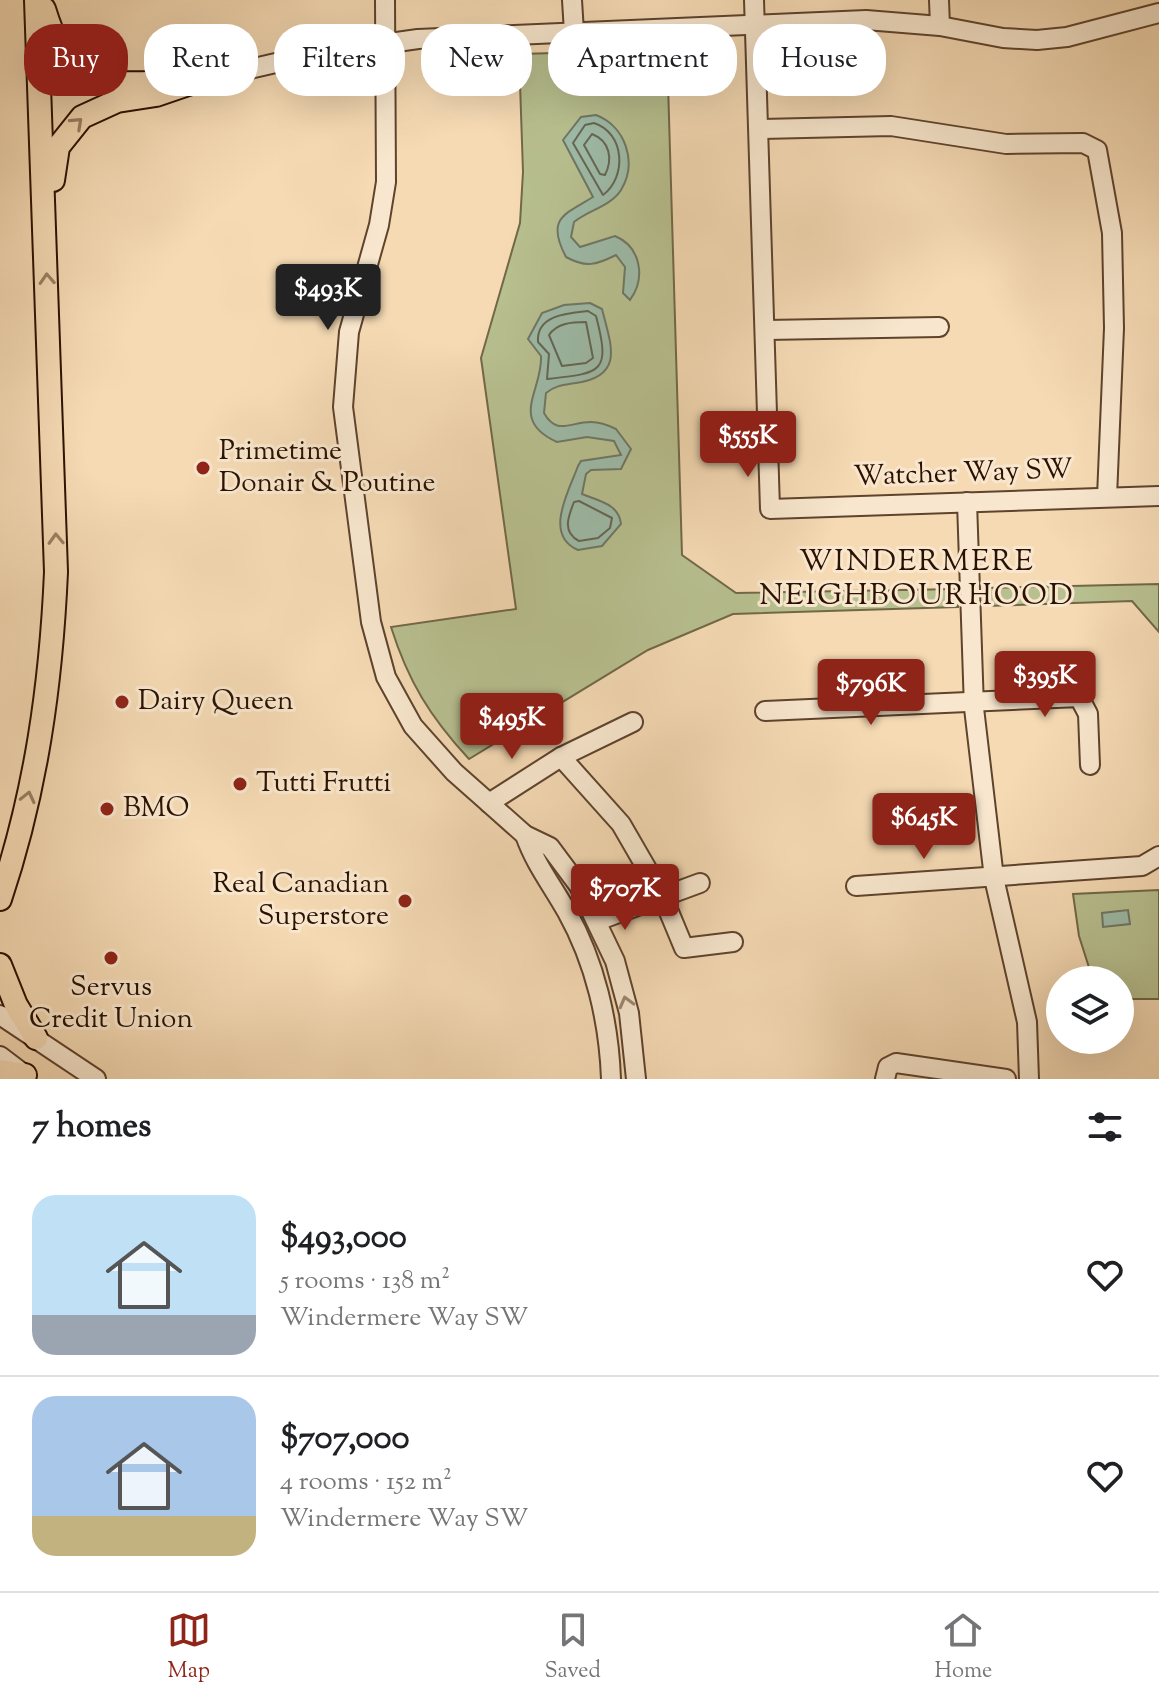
<!DOCTYPE html>
<html lang="en">
<head>
<meta charset="utf-8">
<style>
	:root { --surface:#fff; --page:#f2f2f2; --text:#202124; --muted:#757577; --line:#e0e0e0; --accent:#8f2418 }
	body { margin:0; font-family:"Sorts Mill Goudy",serif; background:var(--page); color:var(--text); height:100vh; display:flex; flex-direction:column; font-size:30px; white-space:nowrap }
	* { box-sizing:border-box; margin:0 }
	p { font-size:26px; color:var(--muted) }
	.icon { flex:none; width:44px; height:44px; fill:none; stroke:currentColor; stroke-width:2; stroke-linecap:round; stroke-linejoin:round }
	.map { position:relative; height:1079px; overflow:hidden }
	.sheet { display:flex; flex-direction:column; background:var(--surface); flex:1 }
	.sheet>* { flex:none }
	.banner { position:absolute; left:24px; top:24px; width:1112px; height:72px; display:flex; gap:16px }
	.buttons { position:absolute; left:1046px; top:966px; display:grid; gap:16px }
	.buttons a { display:grid; place-items:center; width:88px; height:88px; border-radius:50%; background:var(--surface); box-shadow:0 8px 32px #0002; font-size:40px }
	.price { position:absolute; translate:-50% -68px; padding:0 18px; border-radius:8px; background:var(--accent); color:#fff; font-size:26px; line-height:52px; filter:drop-shadow(0 2px 4px #0008) }
	.price::after { content:''; position:absolute; left:50%; top:48px; width:24px; height:18px; margin-left:-12px; background:inherit; clip-path:polygon(0 0,100% 0,50% 100%) }
	.price.current { background:#222; color:#fff }
	ul { padding:0; list-style:none }
	li { display:flex; align-items:center; gap:24px; height:200px; padding:0 32px }
	li+li { border-top:2px solid var(--line) }
	li span { display:grid; place-items:center; flex:none; width:224px; height:160px; border-radius:24px; color:#555 }
	li>.icon { margin-inline-start:auto }
	span .icon { width:96px; height:96px; fill:#fffc; stroke-width:1 }
	li b { font-size:34px }
	h2 { display:flex; justify-content:space-between; align-items:center; height:96px; padding:0 32px; font-size:34px }
	.chip { padding:0 28px; border-radius:32px; background:var(--surface); box-shadow:0 8px 32px #0002; font-size:28px; line-height:72px }
	.chip.current { background:var(--accent); color:#fff }
	.menu { display:flex; justify-content:space-around; align-items:center; height:112px; border-top:2px solid var(--line); background:var(--surface); font-size:22px; color:var(--muted) }
	.menu a { display:grid; justify-items:center; gap:4px }
	.menu .current { color:var(--accent) }
	.map>svg:first-child { display:block }
	.green { fill:#b8c090; stroke:#726848; stroke-width:2 }
	.water { fill:#9dbba8; stroke:#6f7765; stroke-width:2 }
	.lines { fill:none; stroke-linecap:round; stroke-linejoin:round }
	.shore { stroke:#646654; stroke-width:2 }
	.minor-casing { stroke:#5e432d; stroke-width:22 }
	.major-casing { stroke:#2b1100; stroke-width:26 }
	.minor { stroke:#f8e7ce; stroke-width:18 }
	.major { stroke:#f5dab4; stroke-width:22 }
	.oneway { stroke:#9a8063 }
	.oneway2 { stroke:#9c8771 }
	.poi-dot { fill:#8f2418; stroke:#f8e7ce; stroke-width:3 }
	.labels { text-anchor:middle; dominant-baseline:central; stroke-width:6; stroke-linejoin:round; paint-order:stroke }
	.poi-label { font-size:28px; fill:#2b1100; stroke:#f8e7ce; text-anchor:start }
	.street-label { font-size:28px; fill:#2b1100; stroke:#f8e7ce }
	.neighbourhood-label { font-size:30px; letter-spacing:2px; fill:#2b1100; stroke:#f8e7ce }
</style>
</head>
<body>
<div class="map">
<svg width="1159" height="1079" viewBox="0 0 1159 1079">
	<rect width="100%" height="100%" fill="#f5dab4"/>
	<filter id="stains"><feTurbulence type="fractalNoise" baseFrequency=".0025" numOctaves="4"/><feColorMatrix values="0 0 0 0 .2 0 0 0 0 .09 0 0 0 0 .02 0 0 0 .5 -.17"/></filter>
	<radialGradient id="worn" r=".72"><stop offset=".6" stop-color="#630" stop-opacity="0"/><stop offset="1" stop-color="#630" stop-opacity=".3"/></radialGradient>
	<g class="green">
		<path d="M667,50L682,555L736,593L958,589V607L733,614L648,650L469,759C430,717 408,681 391,627L516,609L481,358L520,223L523,172L519,54Z"/>
		<path d="M1159,584V632L1132,601L986,606L985,588Z"/>
		<path d="M1159,890V999H1120V980H1093L1079,936L1073,894Z"/>
	</g>
	<g class="water">
		<path d="M596,115C625,126 638,162 621,190C611,206 589,210 574,222L571,237L580,247L615,236C641,247 646,278 630,300L623,293L625,267L616,255C596,265 586,268 566,257C546,219 563,215 593,197L563,140L581,117Z"/>
		<path d="M590,303L602,309C611,345 625,376 576,383C564,385 556,385 546,393L544,413C557,436 570,422 591,422C600,422 608,425 616,429L631,449L621,469L591,470L586,474L582,494C599,501 619,504 621,524L602,546L578,550C543,535 569,491 578,466L581,461L621,455L614,441L587,437L557,442C508,420 543,390 541,356L528,339L542,313L564,305Z"/>
		<path d="M1128,910L1130,924L1103,927L1102,913Z"/>
	</g>
	<g class="lines">
		<g class="shore">
			<path d="M594,123C625,133 627,177 603,195L573,143L585,125Z"/>
			<path d="M592,134C610,141 613,159 605,175L600,174L584,145Z"/>
			<path d="M588,311L596,316C611,373 602,373 547,379L549,354L538,342C536,315 568,313 588,311Z"/>
			<path d="M586,322L593,358L586,363L562,366L549,335C557,323 572,322 586,322Z"/>
			<path d="M579,501L612,518L610,528L598,538L579,541C562,532 568,517 574,502Z"/>
		</g>
		<defs>
			<g id="minor">
				<path d="M385,0L386,182L379,225L349,332L343,407L371,622L386,677L413,726L454,772L489,803L525,835L550,847L579,886L615,961L629,1013L636,1079"/>
				<path d="M572,0L574,32"/>
				<path d="M754,0L770,509L1159,496"/>
				<path d="M939,0L940,26"/>
				<path d="M194,82L319,53L418,39L866,20L940,26L1003,38L1037,40L1067,37L1159,13"/>
				<path d="M759,129L891,126L1006,144L1083,143L1097,150L1112,233L1114,328L1107,497"/>
				<path d="M766,330L939,327"/>
				<path d="M967,502L974,708L994,878L1027,1022L1029,1079"/>
				<path d="M765,711L1079,697L1088,714L1090,765"/>
				<path d="M561,757L621,824L662,895L684,948L733,942"/>
				<path d="M489,803L561,757L633,722"/>
				<path d="M525,835C535,864 552,885 567,912C595,962 609,1022 611,1079"/>
				<path d="M856,886L1142,866L1159,856"/>
				<path d="M597,921L700,883"/>
				<path d="M0,1015L96,1079"/>
				<path d="M0,1056L25,1075"/>
				<path d="M885,1079L888,1067L896,1063L1006,1079"/>
			</g>
			<g id="major">
				<path d="M44,9C63,71 85,86 149,83"/>
				<path d="M53,180L58,147L82,117L117,101L156,95L194,82"/>
				<path d="M0,899C36,792 51,685 56,572L36,0"/>
				<path d="M0,965L16,1005L36,1038"/>
				<path d="M0,1071L25,1075"/>
			</g>
		</defs>
		<use href="#minor" class="minor-casing"/>
		<use href="#major" class="major-casing"/>
		<use href="#minor" class="minor"/>
		<use href="#major" class="major"/>
	</g>
	<defs><path id="oneway-chevron" d="M-2-3.5L2.5 0L-2 3.5" fill="none" stroke-width="1.6" stroke-linecap="round" stroke-linejoin="round" transform="scale(2)"/></defs>
	<g class="oneway">
		<use href="#oneway-chevron" transform="translate(77 123) rotate(-43)"/>
		<use href="#oneway-chevron" transform="translate(47 279) rotate(-93)"/>
		<use href="#oneway-chevron" transform="translate(56 539) rotate(-92)"/>
		<use href="#oneway-chevron" transform="translate(28 797) rotate(-77)"/>
	</g>
	<use class="oneway2" href="#oneway-chevron" transform="translate(626 1002) rotate(-105)"/>
	<g class="poi-dot">
		<circle cx="203" cy="468" r="8"/>
		<circle cx="122" cy="702" r="8"/>
		<circle cx="240" cy="784" r="8"/>
		<circle cx="107" cy="809" r="8"/>
		<circle cx="405" cy="901" r="8"/>
		<circle cx="111" cy="958" r="8"/>
	</g>
	<g class="labels">
		<g class="poi-label">
			<text x="219" y="452">Primetime<tspan x="219" dy="32">Donair &amp; Poutine</tspan></text>
			<text x="138" y="702">Dairy Queen</text>
			<text x="256" y="784">Tutti Frutti</text>
			<text x="123" y="809">BMO</text>
			<text x="389" y="885" text-anchor="end">Real Canadian<tspan x="389" dy="32">Superstore</tspan></text>
			<text x="111" y="988" text-anchor="middle">Servus<tspan x="111" dy="32">Credit Union</tspan></text>
		</g>
		<g class="street-label">
			<text transform="translate(963 474) rotate(-2)">Watcher Way SW</text>
		</g>
		<g class="neighbourhood-label">
			<text x="917" y="562">WINDERMERE<tspan x="917" dy="34">NEIGHBOURHOOD</tspan></text>
		</g>
	</g>
	<rect width="100%" height="100%" filter="url(#stains)"/>
	<rect width="100%" height="100%" fill="url(#worn)"/>
</svg>
<div class="buttons">
<a><svg class="icon" aria-label="layers" viewBox="0 0 24 24"><path d="M12 4l9 5-9 5-9-5zM3 14l9 5 9-5"/></svg></a>
</div>
<b class="price current" style="left:328px;top:332px">$493K</b>
<b class="price" style="left:748px;top:479px">$555K</b>
<b class="price" style="left:1045px;top:719px">$395K</b>
<b class="price" style="left:871px;top:727px">$796K</b>
<b class="price" style="left:512px;top:761px">$495K</b>
<b class="price" style="left:924px;top:861px">$645K</b>
<b class="price" style="left:625px;top:932px">$707K</b>
<div class="banner">
<a class="chip current">Buy</a>
<a class="chip">Rent</a>
<a class="chip">Filters</a>
<a class="chip">New</a>
<a class="chip">Apartment</a>
<a class="chip">House</a>
</div>
</div>
<section class="sheet">
<h2>7 homes<svg class="icon" aria-label="filters" viewBox="0 0 24 24"><path d="M4 7h16M4 17h16"/><circle cx="9" cy="7" r="2"/><circle cx="15" cy="17" r="2"/></svg></h2>
<ul>
<li><span style="background:linear-gradient(#bfe0f5 75%,#9aa5b1 0)"><svg class="icon" aria-label="home" viewBox="0 0 24 24"><path d="M3 11l9-7 9 7M6 9v11h12V9"/></svg></span><div><b>$493,000</b><p>5 rooms · 138 m²</p><p>Windermere Way SW</p></div><svg class="icon" aria-label="heart" viewBox="0 0 24 24"><path d="M12 20l-8-8c-3-5 5-10 8-4 3-6 11-1 8 4z"/></svg></li>
<li><span style="background:linear-gradient(#a9c7e8 75%,#c2b280 0)"><svg class="icon" aria-label="home" viewBox="0 0 24 24"><path d="M3 11l9-7 9 7M6 9v11h12V9"/></svg></span><div><b>$707,000</b><p>4 rooms · 152 m²</p><p>Windermere Way SW</p></div><svg class="icon" aria-label="heart" viewBox="0 0 24 24"><path d="M12 20l-8-8c-3-5 5-10 8-4 3-6 11-1 8 4z"/></svg></li>
</ul>
</section>
<nav class="menu">
<a class="current"><svg class="icon" aria-label="map" viewBox="0 0 24 24"><path d="M3 6l6-2 6 2 6-2v14l-6 2-6-2-6 2zM9 4v14M15 6v14"/></svg>Map</a>
<a><svg class="icon" aria-label="saved" viewBox="0 0 24 24"><path d="M7 4h10v16l-5-4-5 4z"/></svg>Saved</a>
<a><svg class="icon" aria-label="home" viewBox="0 0 24 24"><path d="M3 11l9-7 9 7M6 9v11h12V9"/></svg>Home</a>
</nav>
</body>
</html>
